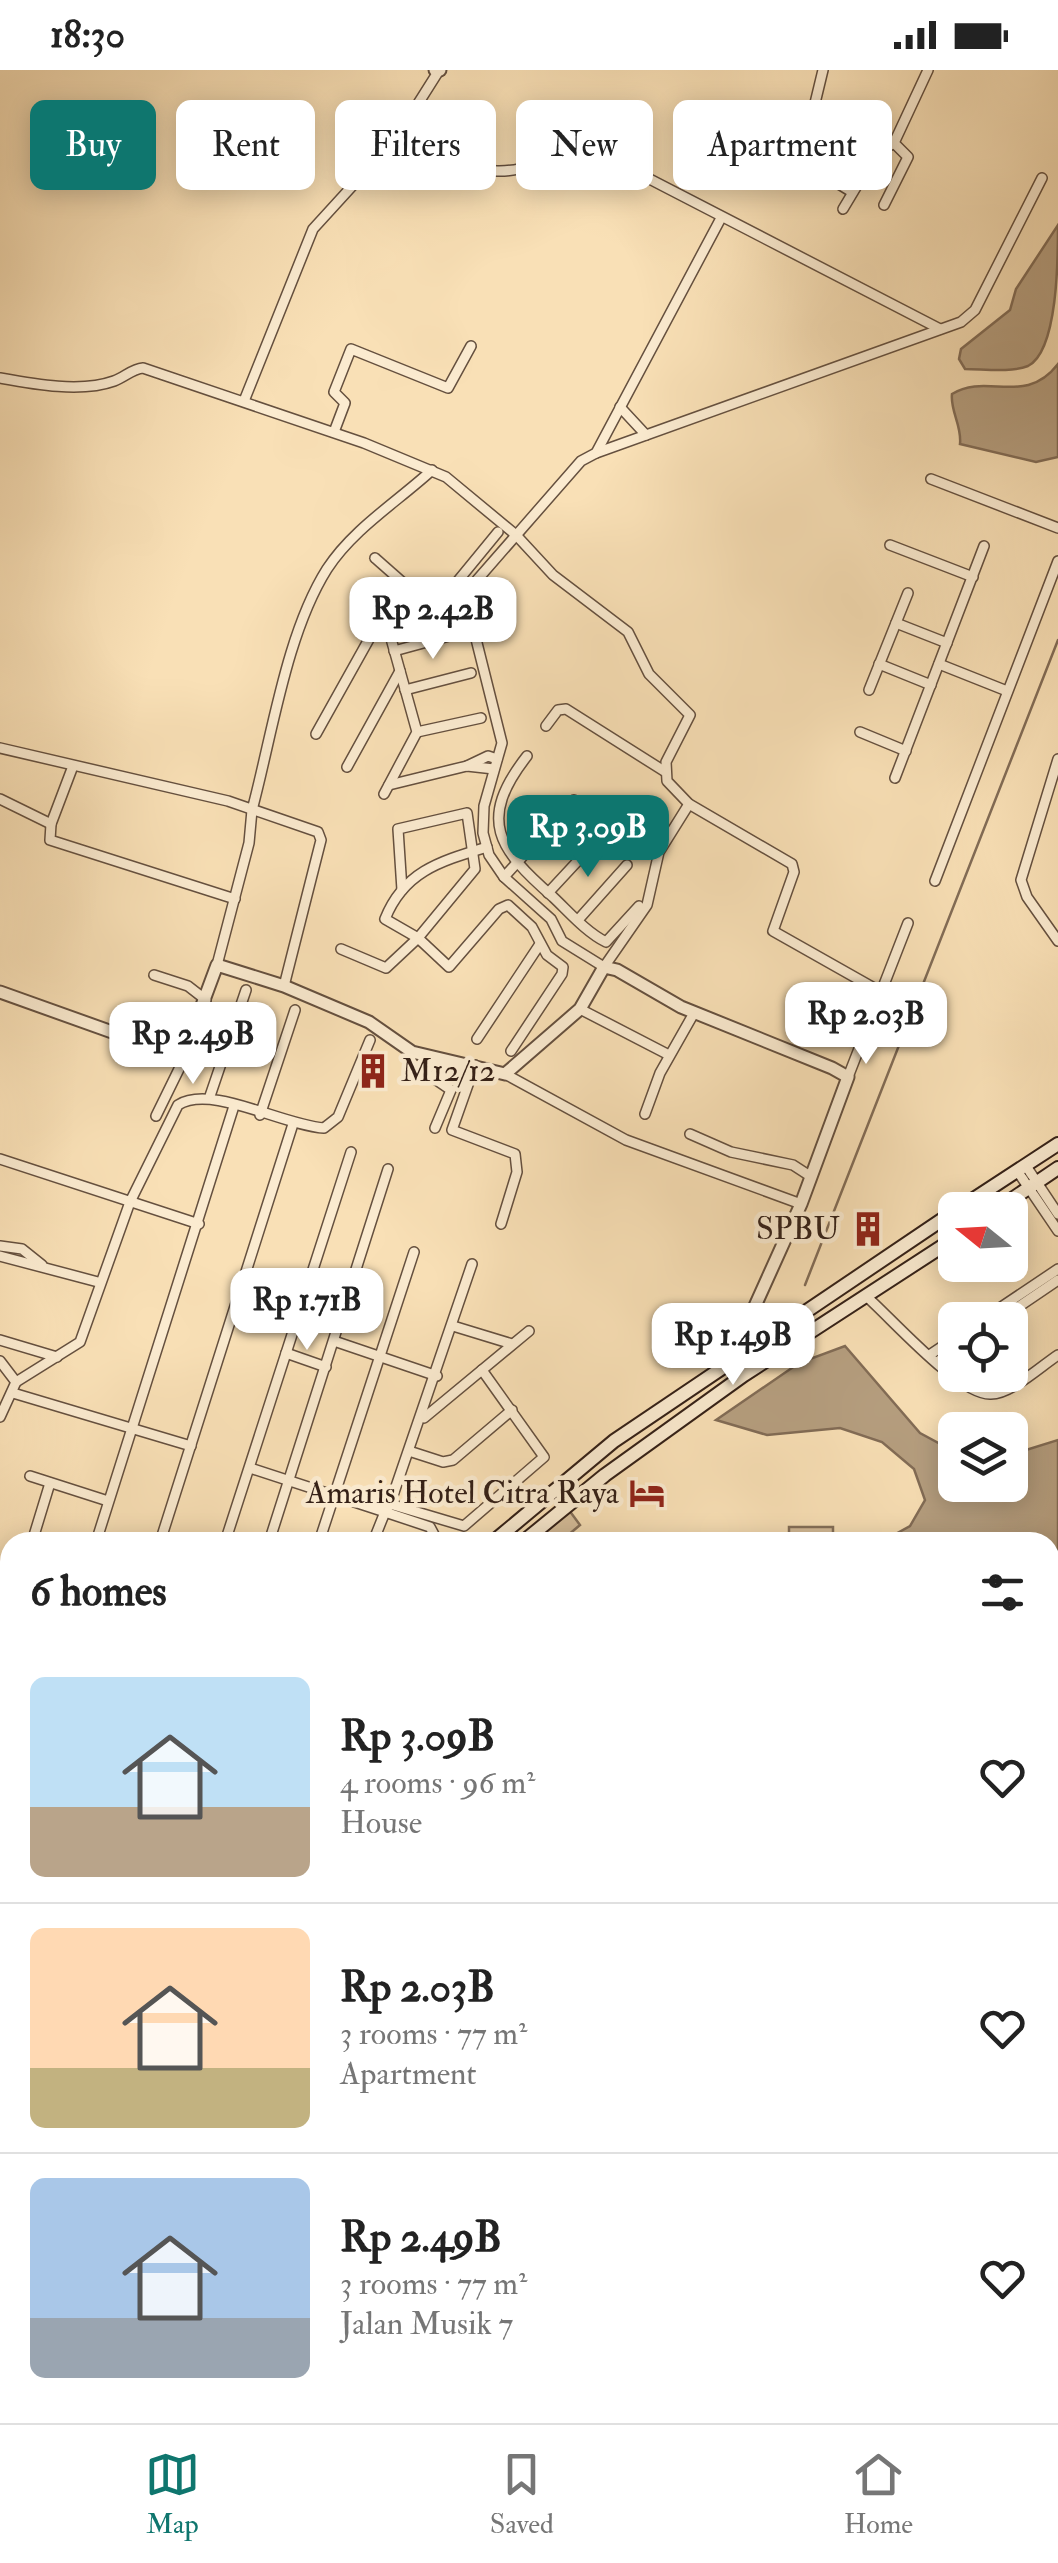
<!DOCTYPE html>
<html lang="en">
<head>
<meta charset="utf-8">
<style>
	:root { --surface:#fff; --page:#f6f6f6; --text:#222; --muted:#767676; --line:#e0e0e0; --accent:#0f766e }
	body { margin:0; font-family:"IM FELL Double Pica",serif; background:var(--page); color:var(--text); height:100vh; display:flex; flex-direction:column; font-size:38px; white-space:nowrap }
	* { box-sizing:border-box; margin:0 }
	p { font-size:32px; color:var(--muted) }
	.icon { flex:none; width:55px; height:55px; fill:none; stroke:currentColor; stroke-width:2; stroke-linecap:round; stroke-linejoin:round }
	.map { position:relative; flex:1; overflow:hidden }
	.sheet { position:absolute; left:0px; top:1462px; width:1060px; height:892px; display:flex; flex-direction:column; background:var(--surface); border-radius:30px 30px 0 0; box-shadow:0 5px 25px #0003 }
	.sheet>* { flex:none }
	.hud { position:absolute; left:30px; top:30px; width:1000px; height:90px; display:flex; gap:20px }
	.needle { width:65px; rotate:288deg }
	.buttons { position:absolute; left:938px; top:1122px; display:grid; gap:20px }
	.buttons a { display:grid; place-items:center; width:90px; height:90px; border-radius:15px; background:var(--surface); box-shadow:0 5px 25px #0003; font-size:50px }
	.price { position:absolute; translate:-50% -85px; padding:0 22px; border-radius:20px; background:#fff; color:#222; font-size:32px; line-height:65px; filter:drop-shadow(0 2px 5px #0008) }
	.price::after { content:''; position:absolute; left:50%; top:60px; width:30px; height:22px; margin-left:-15px; background:inherit; clip-path:polygon(0 0,100% 0,50% 100%) }
	.price.active { background:var(--accent); color:#fff }
	ul { padding:0; list-style:none }
	li { display:flex; align-items:center; gap:30px; height:250px; padding:0 30px }
	li+li { border-top:2px solid var(--line) }
	li span { display:grid; place-items:center; flex:none; width:280px; height:200px; border-radius:15px; color:#555 }
	li>.icon { margin-inline-start:auto }
	span .icon { width:120px; height:120px; fill:#fffc; stroke-width:1 }
	li b { font-size:42px }
	h2 { display:flex; justify-content:space-between; align-items:center; height:120px; padding:0 30px; font-size:42px }
	.pill { padding:0 35px; border-radius:15px; background:var(--surface); box-shadow:0 5px 25px #0003; font-size:35px; line-height:90px }
	.pill.active { background:var(--accent); color:#fff }
	.status { display:flex; justify-content:space-between; align-items:center; height:70px; padding:0 50px; background:var(--surface); direction:ltr }
	.status svg { height:28px; fill:currentColor }
	.tab-bar { display:flex; justify-content:space-around; align-items:center; height:140px; border-top:2px solid var(--line); background:var(--surface); font-size:28px; color:var(--muted) }
	.tab-bar a { display:grid; justify-items:center; gap:5px }
	.tab-bar .active { color:var(--accent) }
	.map>svg:first-child { display:block }
	.green { fill:#d8bf9b; stroke:#867059; stroke-width:2.5 }
	.water { fill:#b69f80; stroke:#826c56; stroke-width:2.5 }
	.lines { fill:none; stroke-linecap:round; stroke-linejoin:round }
	.stream { stroke:#826c56; stroke-width:2.5 }
	.minor-casing { stroke:#65503f; stroke-width:12 }
	.tertiary-casing { stroke:#65503f; stroke-width:15 }
	.secondary-casing { stroke:#342017; stroke-width:16 }
	.minor { stroke:#fbebd0; stroke-width:9 }
	.tertiary { stroke:#fbebd0; stroke-width:11 }
	.secondary { stroke:#fbebd0; stroke-width:12 }
	.labels { text-anchor:middle; dominant-baseline:central; stroke-width:9; stroke-linejoin:round; paint-order:stroke }
	.poi-label { font-size:32px; fill:#342017; stroke:#fbebd0; text-anchor:end }
</style>
</head>
<body>
<div class="status"><b>18:30</b><svg viewBox="0 0 49 12"><path d="M0 12V9h3v3zM5 12V6h3v6zM10 12V3h3v9zM15 12V0h3v12zM26 1h20v11H26zM47 4h2v5h-2z"/></svg></div>
<div class="map">
<svg width="1058" height="2353" viewBox="0 0 1058 2353">
	<rect width="100%" height="100%" fill="#f9e0b6"/>
	<filter id="stains"><feTurbulence type="fractalNoise" baseFrequency=".002" numOctaves="4"/><feColorMatrix values="0 0 0 0 .2 0 0 0 0 .09 0 0 0 0 .02 0 0 0 .5 -.17"/></filter>
	<radialGradient id="worn" r=".72"><stop offset=".6" stop-color="#630" stop-opacity="0"/><stop offset="1" stop-color="#630" stop-opacity=".3"/></radialGradient>
	<g class="green">
		<path d="M566,1436L580,1455L560,1472H523Z"/>
		<rect x="789" y="1457" width="44" height="15"/>
		<path d="M0,1657L10,1661V1858L0,1856Z"/>
	</g>
	<g class="water">
		<path d="M1058,155C1058,188 1058,281 1028,296C1011,303 983,299 965,299L959,289L961,279L1010,240L1016,219Z"/>
		<path d="M1058,294V387L1036,392L960,374C962,355 950,341 952,324C987,302 1025,337 1058,294Z"/>
		<path d="M845,1276L920,1363L955,1382V1415H1010V1385L1058,1370V1577L1050,1581V1472H881L910,1456L925,1430L914,1399L882,1372L840,1358L767,1365L716,1350L799,1293Z"/>
		<path d="M283,2345H350V2353H286Z"/>
	</g>
	<g class="lines">
		<path class="stream" d="M805,1215L1058,570"/>
		<defs>
			<g id="minor">
				<path d="M823,0L801,91L852,122"/>
				<path d="M403,59C431,74 464,100 497,101C540,102 549,75 605,86L940,259"/>
				<path d="M840,66L876,84"/>
				<path d="M884,135L908,87L894,73L928,0"/>
				<path d="M843,139L876,84L894,73"/>
				<path d="M0,308C33,314 81,323 114,311C125,307 132,299 143,298L364,373L446,407L516,465L553,505L628,562L649,604L690,645L666,692L667,711L689,734L792,794L794,802L773,861L881,922"/>
				<path d="M244,331L313,159L397,67L438,2"/>
				<path d="M620,337L646,365"/>
				<path d="M334,362L345,333L334,322L351,279L448,318L471,276"/>
				<path d="M596,383L961,252L975,240L1042,108"/>
				<path d="M931,409L1058,458"/>
				<path d="M890,475L973,507"/>
				<path d="M375,488L426,533"/>
				<path d="M366,532L385,547L417,662L384,724"/>
				<path d="M896,553L947,573"/>
				<path d="M394,581L460,563"/>
				<path d="M879,594L931,615"/>
				<path d="M939,594L1007,621"/>
				<path d="M405,620L471,603"/>
				<path d="M869,620L908,523"/>
				<path d="M546,656L558,640L566,639L664,701"/>
				<path d="M417,662L481,648"/>
				<path d="M860,662L906,681"/>
				<path d="M316,664L378,553L399,540L443,529L498,462"/>
				<path d="M0,678L228,731L318,762L321,770L284,916"/>
				<path d="M527,686C477,750 498,779 553,827C569,842 586,862 606,872L639,836"/>
				<path d="M1058,689L1021,810L1027,827L1058,871"/>
				<path d="M73,696L51,754L50,770L235,829"/>
				<path d="M467,696L488,686L497,689"/>
				<path d="M347,697L400,601"/>
				<path d="M895,708L984,476"/>
				<path d="M389,715L467,696L494,699"/>
				<path d="M0,729L51,754"/>
				<path d="M689,734L659,782L647,835L604,897L562,871L551,849L504,807L489,785L483,763L484,736L502,673L467,533L477,510L581,391L596,383L721,148"/>
				<path d="M487,777C441,791 404,801 385,849L418,868L449,897L499,839L508,835L532,857L547,885L563,897L562,904L511,981"/>
				<path d="M504,807L574,730"/>
				<path d="M935,811L1058,491"/>
				<path d="M548,823L600,767"/>
				<path d="M578,850L627,795"/>
				<path d="M341,879L386,898L418,868L475,799L467,743L398,759L402,820"/>
				<path d="M217,895L249,773L252,740C272,666 286,564 327,499C353,459 397,432 432,400"/>
				<path d="M154,905L188,916L206,930"/>
				<path d="M580,939L669,985"/>
				<path d="M477,969L540,874"/>
				<path d="M475,995L452,1060L515,1084L517,1102L501,1154"/>
				<path d="M505,1004L626,1070L801,1134"/>
				<path d="M429,1005L451,1020L435,1058"/>
				<path d="M848,1007L908,853"/>
				<path d="M210,1026L246,920"/>
				<path d="M645,1044L660,1003L694,943"/>
				<path d="M260,1045L295,940"/>
				<path d="M156,1046L180,997L179,980"/>
				<path d="M690,1064L731,1082L793,1095L810,1106"/>
				<path d="M0,1089L199,1154"/>
				<path d="M1026,1096L1058,1144"/>
				<path d="M1018,1102L1058,1161"/>
				<path d="M0,1176L22,1179L42,1195"/>
				<path d="M0,1186L98,1212"/>
				<path d="M867,1227C893,1250 958,1324 990,1324C1010,1325 1041,1296 1058,1285"/>
				<path d="M300,1240L339,1253"/>
				<path d="M982,1250L1058,1199"/>
				<path d="M999,1250L1058,1210"/>
				<path d="M453,1256L512,1274"/>
				<path d="M0,1270L57,1287"/>
				<path d="M334,1271L437,1306"/>
				<path d="M286,1283L326,1297"/>
				<path d="M931,1284L955,1268"/>
				<path d="M0,1291L16,1312L0,1347"/>
				<path d="M937,1292L955,1280"/>
				<path d="M16,1312L80,1272L130,1132L178,1035C211,1014 282,1055 324,1058L338,1047L370,970"/>
				<path d="M13,1323L191,1376"/>
				<path d="M424,1348L529,1261"/>
				<path d="M412,1382L443,1392L453,1390L512,1340"/>
				<path d="M250,1398L385,1442L390,1434L464,1456L544,1387L482,1300"/>
				<path d="M30,1406L108,1431"/>
				<path d="M390,1434L472,1194"/>
				<path d="M32,1472L50,1413"/>
				<path d="M96,1472L234,1036"/>
				<path d="M160,1472L293,1054"/>
				<path d="M225,1472L351,1082"/>
				<path d="M269,1472L388,1099"/>
				<path d="M319,1472L414,1182"/>
				<path d="M373,1472L385,1442L430,1457L438,1472"/>
				<path d="M0,1539L10,1542"/>
				<path d="M1058,1621L1054,1639L1058,1649"/>
				<path d="M0,1904L10,1907"/>
				<path d="M0,1956L10,1923"/>
				<path d="M1050,1987L1058,1979"/>
				<path d="M1050,2013L1058,2011"/>
				<path d="M1050,2044L1058,2050"/>
				<path d="M1050,2060L1058,2068"/>
				<path d="M0,2091L10,2094"/>
				<path d="M0,2147L10,2149"/>
				<path d="M10,2254V2271"/>
				<path d="M209,2345L211,2353"/>
				<path d="M237,2345L238,2353"/>
				<path d="M262,2345L264,2353"/>
				<path d="M422,2345L423,2353"/>
				<path d="M602,2345L617,2353"/>
				<path d="M998,2345L1002,2353"/>
				<path d="M761,2353L766,2345"/>
				<path d="M773,2353L778,2345"/>
				<path d="M1052,2353L1058,2349"/>
			</g>
			<g id="tertiary">
				<path d="M435,0H440"/>
				<path d="M0,922L168,982L188,973L217,895L284,916L369,952L412,982L505,1004L580,939L604,897L617,900L681,937L832,998L848,1007L801,1134L755,1236L752,1250L760,1273"/>
				<path d="M1050,2135L1057,2153L1050,2171"/>
			</g>
			<g id="secondary">
				<path d="M957,1140L1058,1074"/>
				<path d="M996,1140L1058,1098"/>
				<path d="M493,1472L614,1371L955,1141"/>
				<path d="M523,1472L605,1405L744,1305L955,1168"/>
				<path d="M0,1631L10,1634"/>
				<path d="M0,1658L10,1661"/>
				<path d="M941,2345L945,2353"/>
				<path d="M971,2345L975,2353"/>
			</g>
		</defs>
		<use href="#minor" class="minor-casing"/>
		<use href="#tertiary" class="tertiary-casing"/>
		<use href="#secondary" class="secondary-casing"/>
		<use href="#minor" class="minor"/>
		<use href="#tertiary" class="tertiary"/>
		<use href="#secondary" class="secondary"/>
	</g>
	<defs>
		<symbol id="building-bare" viewBox="-9 -9 18 18"><path d="M-4-6H4V6H1V3H-1V6H-4ZM-2.5-4.3h1.7v1.8h-1.7ZM.8-4.3h1.7v1.8H.8ZM-2.5-1h1.7V.8h-1.7ZM.8-1h1.7V.8H.8Z" fill="#8f2418" stroke="#fbebd0" stroke-width="2.5" paint-order="stroke"/></symbol>
		<symbol id="hotel-bare" viewBox="-9 -9 18 18"><path d="M-6-4.5h1.5V1H6V5H4.5V3h-9V5H-6ZM-4 0a1.8 1.8 0 1 1 3.6 0ZM.5 0V-2.5h3Q6-2.5 6 0Z" fill="#8f2418" stroke="#fbebd0" stroke-width="2.5" paint-order="stroke"/></symbol>
	</defs>
	<g fill-rule="evenodd">
		<use href="#building-bare" x="348" y="976" width="50" height="50"/>
		<use href="#building-bare" x="843" y="1134" width="50" height="50"/>
		<use href="#hotel-bare" x="622" y="1398" width="50" height="50"/>
	</g>
	<g class="labels">
		<g class="poi-label">
			<text x="401" y="1001" text-anchor="start">M12/12</text>
			<text x="840" y="1159">SPBU</text>
			<text x="619" y="1423">Amaris Hotel Citra Raya</text>
		</g>
	</g>
	<rect width="100%" height="100%" filter="url(#stains)"/>
	<rect width="100%" height="100%" fill="url(#worn)"/>
</svg>
<div class="buttons">
<a><svg class="needle" viewBox="-14 -14 28 28"><path d="M0-13l5 13h-10z" fill="#e53935"/><path d="M0 13l5-13h-10z" fill="#767676"/></svg></a>
<a><svg class="icon" aria-label="locate" viewBox="0 0 24 24"><circle cx="12" cy="12" r="6"/><path d="M12 2v4M12 18v4M2 12h4M18 12h4"/></svg></a>
<a><svg class="icon" aria-label="layers" viewBox="0 0 24 24"><path d="M12 4l9 5-9 5-9-5zM3 14l9 5 9-5"/></svg></a>
</div>
<b class="price" style="left:433px;top:592px">Rp 2.42B</b>
<b class="price active" style="left:588px;top:810px">Rp 3.09B</b>
<b class="price" style="left:866px;top:997px">Rp 2.03B</b>
<b class="price" style="left:193px;top:1017px">Rp 2.49B</b>
<b class="price" style="left:307px;top:1283px">Rp 1.71B</b>
<b class="price" style="left:733px;top:1318px">Rp 1.49B</b>
<div class="hud">
<a class="pill active">Buy</a>
<a class="pill">Rent</a>
<a class="pill">Filters</a>
<a class="pill">New</a>
<a class="pill">Apartment</a>
</div>
<section class="sheet">
<h2>6 homes<svg class="icon" aria-label="filters" viewBox="0 0 24 24"><path d="M4 7h16M4 17h16"/><circle cx="9" cy="7" r="2"/><circle cx="15" cy="17" r="2"/></svg></h2>
<ul>
<li><span style="background:linear-gradient(#bfe0f5 65%,#b9a48a 0)"><svg class="icon" aria-label="home" viewBox="0 0 24 24"><path d="M3 11l9-7 9 7M6 9v11h12V9"/></svg></span><div><b>Rp 3.09B</b><p>4 rooms · 96 m²</p><p>House</p></div><svg class="icon" aria-label="heart" viewBox="0 0 24 24"><path d="M12 20l-8-8c-3-5 5-10 8-4 3-6 11-1 8 4z"/></svg></li>
<li><span style="background:linear-gradient(#ffd9b3 70%,#c2b280 0)"><svg class="icon" aria-label="home" viewBox="0 0 24 24"><path d="M3 11l9-7 9 7M6 9v11h12V9"/></svg></span><div><b>Rp 2.03B</b><p>3 rooms · 77 m²</p><p>Apartment</p></div><svg class="icon" aria-label="heart" viewBox="0 0 24 24"><path d="M12 20l-8-8c-3-5 5-10 8-4 3-6 11-1 8 4z"/></svg></li>
<li><span style="background:linear-gradient(#a9c7e8 70%,#9aa5b1 0)"><svg class="icon" aria-label="home" viewBox="0 0 24 24"><path d="M3 11l9-7 9 7M6 9v11h12V9"/></svg></span><div><b>Rp 2.49B</b><p>3 rooms · 77 m²</p><p>Jalan Musik 7</p></div><svg class="icon" aria-label="heart" viewBox="0 0 24 24"><path d="M12 20l-8-8c-3-5 5-10 8-4 3-6 11-1 8 4z"/></svg></li>
</ul>
</section>
</div>
<nav class="tab-bar">
<a class="active"><svg class="icon" aria-label="map" viewBox="0 0 24 24"><path d="M3 6l6-2 6 2 6-2v14l-6 2-6-2-6 2zM9 4v14M15 6v14"/></svg>Map</a>
<a><svg class="icon" aria-label="saved" viewBox="0 0 24 24"><path d="M7 4h10v16l-5-4-5 4z"/></svg>Saved</a>
<a><svg class="icon" aria-label="home" viewBox="0 0 24 24"><path d="M3 11l9-7 9 7M6 9v11h12V9"/></svg>Home</a>
</nav>
</body>
</html>
